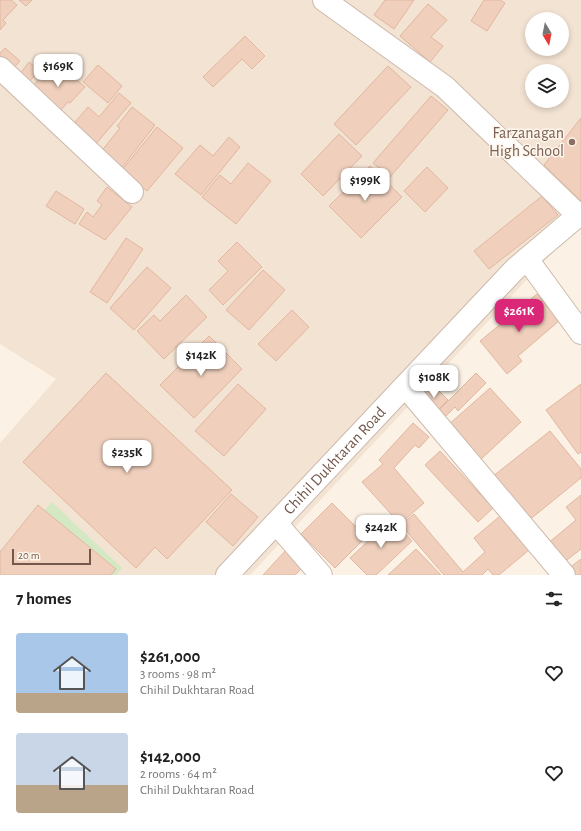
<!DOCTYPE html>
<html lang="en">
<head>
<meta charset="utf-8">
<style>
	:root { --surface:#fff; --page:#f6f6f6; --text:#222; --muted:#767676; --accent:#db2777 }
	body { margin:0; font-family:"Alegreya Sans",sans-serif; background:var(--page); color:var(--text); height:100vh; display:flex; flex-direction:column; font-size:15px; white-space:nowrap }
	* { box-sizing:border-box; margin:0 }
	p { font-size:13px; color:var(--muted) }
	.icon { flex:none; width:22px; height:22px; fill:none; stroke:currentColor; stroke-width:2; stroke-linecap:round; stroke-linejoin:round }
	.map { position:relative; height:575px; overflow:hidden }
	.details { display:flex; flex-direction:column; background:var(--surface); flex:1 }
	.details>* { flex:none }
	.needle { width:26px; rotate:170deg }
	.tools { position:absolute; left:525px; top:12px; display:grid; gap:8px }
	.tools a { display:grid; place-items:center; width:44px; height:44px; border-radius:50%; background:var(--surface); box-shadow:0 2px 6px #0003; font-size:20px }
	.scale { position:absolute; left:12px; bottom:10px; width:79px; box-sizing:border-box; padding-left:4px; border:2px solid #73584b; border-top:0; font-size:11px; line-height:14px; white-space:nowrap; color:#73584b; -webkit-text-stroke:3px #fef6eb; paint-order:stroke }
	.price { position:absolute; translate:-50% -34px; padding:0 9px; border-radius:8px; background:#fff; color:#222; font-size:13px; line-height:26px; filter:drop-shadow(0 1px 2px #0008) }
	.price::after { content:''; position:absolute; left:50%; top:24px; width:12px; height:9px; margin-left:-6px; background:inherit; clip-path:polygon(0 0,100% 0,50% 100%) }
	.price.on { background:var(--accent); color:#fff }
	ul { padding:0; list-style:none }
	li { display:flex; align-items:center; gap:12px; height:100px; padding:0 16px }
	li span { display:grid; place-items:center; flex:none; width:112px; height:80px; border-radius:4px; color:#555 }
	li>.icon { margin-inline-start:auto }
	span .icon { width:48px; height:48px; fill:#fffc; stroke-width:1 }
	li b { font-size:17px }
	h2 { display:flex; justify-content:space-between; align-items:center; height:48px; padding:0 16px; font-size:17px }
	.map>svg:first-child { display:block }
	.residential { fill:#f3e3d3; fill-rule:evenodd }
	.green { fill:#d4e8c4 }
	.building { fill:#f0d0bd; stroke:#e2b69f }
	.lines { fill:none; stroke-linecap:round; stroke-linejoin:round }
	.minor-casing { stroke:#cdb9ac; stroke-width:24 }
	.tertiary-casing { stroke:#cdb9ac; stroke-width:24 }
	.minor { stroke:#fff; stroke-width:22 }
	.tertiary { stroke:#fff; stroke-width:22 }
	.education-dot { fill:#8d6e63; stroke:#fef6eb; stroke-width:1.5 }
	.labels { text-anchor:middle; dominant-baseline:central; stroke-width:3; stroke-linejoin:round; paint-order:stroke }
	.education-label { font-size:16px; fill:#785e54; stroke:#fef6eb; text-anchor:end }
	.street-label { font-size:16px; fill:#73584b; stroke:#fef6eb }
</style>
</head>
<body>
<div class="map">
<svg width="581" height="575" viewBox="0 0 581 575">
	<rect width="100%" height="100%" fill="#fbf2e5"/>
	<path class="residential" d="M0,0H581V222L250,575H0V443L56,379L0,344ZM532,19H562V49H532ZM532,71H562V101H532Z"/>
	<path class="green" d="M52,502L122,568L116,575H0V559Z"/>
	<g class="building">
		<path d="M0,0H11L17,5L3,20L6,23L0,30Z"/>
		<path d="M19,0H32L26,6Z"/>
		<path d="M385,0H414L394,29L374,15Z"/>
		<path d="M484,0H500L505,3L487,31L471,21Z"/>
		<path d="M428,4L447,20L431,37L443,46L430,62L400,36Z"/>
		<path d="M245,36L265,56L252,69L242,59L213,87L203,77Z"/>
		<path d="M5,48L20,61L11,71L0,61V53Z"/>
		<path d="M29,62L39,71L26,85L17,78Z"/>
		<path d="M57,63L85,87L70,103L68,102L59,112L31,88L43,75L45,77Z"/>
		<path d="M98,65L122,86L108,103L83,82Z"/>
		<path d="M388,66L411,87L356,145L334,124Z"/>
		<path d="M119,93L131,103L94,146L71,127L88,107L99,117Z"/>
		<path d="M431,96L448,110L390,177L373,163Z"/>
		<path d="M132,107L155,125L121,169L100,153L120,128L117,126Z"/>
		<path d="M581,118V201L544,165Z"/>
		<path d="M157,127L183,148L147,191L122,170Z"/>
		<path d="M339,134L362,156L323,196L301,174Z"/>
		<path d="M229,137L240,147L201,195L175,174L200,145L213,156Z"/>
		<path d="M248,163L271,181L236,224L202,197L220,175L231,184Z"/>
		<path d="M370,166L402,197L361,238L329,206Z"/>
		<path d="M427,167L448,188L425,212L404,191Z"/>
		<path d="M107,187L132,207L105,240L79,224L87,212L93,217L102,205L97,201Z"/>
		<path d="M56,191L84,209L75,224L46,206Z"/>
		<path d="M542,196L558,215L489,269L474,251Z"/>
		<path d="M126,238L143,249L107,303L90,292Z"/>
		<path d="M237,242L262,267L223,305L209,290L228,271L218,261Z"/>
		<path d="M147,267L171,288L134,330L110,308Z"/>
		<path d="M263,270L285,290L249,330L226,310Z"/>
		<path d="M537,294L559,321L518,356L522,361L507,374L480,341Z"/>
		<path d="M186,295L207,317L164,359L137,331L154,315L160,321Z"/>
		<path d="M292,310L309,327L276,361L258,344Z"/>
		<path d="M209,336L242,369L194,418L160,385Z"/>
		<path d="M106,373L232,490L167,559L155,547L136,568L23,462Z"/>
		<path d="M476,373L486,383L458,411L455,407L442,420L435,414Z"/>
		<path d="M238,384L266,409L224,456L195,431Z"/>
		<path d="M581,384V452L578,454L546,410Z"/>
		<path d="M433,385L448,400L436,412L421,398Z"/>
		<path d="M490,388L521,422L479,461L447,426Z"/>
		<path d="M413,423L429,437L419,448L415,445L394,468L424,503L400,524L362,482L383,464L379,460Z"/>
		<path d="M550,431L581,469V478L528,521L492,477Z"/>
		<path d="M440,451L493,508L478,522L425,465Z"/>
		<path d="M231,494L258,517L233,546L206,522Z"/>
		<path d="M581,495V549L563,563L547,544L576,520L566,507Z"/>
		<path d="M332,503L366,537L335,568L301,534Z"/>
		<path d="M38,505L116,569L111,575H0V552Z"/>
		<path d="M414,514L463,572L485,552L474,538L500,516L529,550L499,575H493L488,569L482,575H444L401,525Z"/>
		<path d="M392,519L412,541L376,575H367L350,558Z"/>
		<path d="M287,549L305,565L295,575H263Z"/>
		<path d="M416,549L441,575H388Z"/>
		<path d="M581,559V575H573L568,569Z"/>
	</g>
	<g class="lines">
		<defs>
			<g id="minor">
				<path d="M324,0L445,87L578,215"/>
				<path d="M0,68L132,192"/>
				<path d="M527,259L581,333"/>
				<path d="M405,386L564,575"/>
				<path d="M276,523L321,575"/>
			</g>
			<g id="tertiary">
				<path id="s1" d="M227,575L515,269L581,213"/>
			</g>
		</defs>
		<use href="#minor" class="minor-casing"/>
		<use href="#tertiary" class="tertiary-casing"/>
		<use href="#minor" class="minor"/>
		<use href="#tertiary" class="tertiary"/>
	</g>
	<circle class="education-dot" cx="572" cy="142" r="4"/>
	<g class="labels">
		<g class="education-label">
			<text x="564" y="133">Farzanagan<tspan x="564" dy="18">High School</tspan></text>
		</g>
		<g class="street-label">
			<text stroke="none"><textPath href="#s1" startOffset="157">Chihil Dukhtaran Road</textPath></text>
		</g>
	</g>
</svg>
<div class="tools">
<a><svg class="needle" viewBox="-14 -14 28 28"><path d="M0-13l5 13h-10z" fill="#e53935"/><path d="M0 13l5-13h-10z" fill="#767676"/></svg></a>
<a><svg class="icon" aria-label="layers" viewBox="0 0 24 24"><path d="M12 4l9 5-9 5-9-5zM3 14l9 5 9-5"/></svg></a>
</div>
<div class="scale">20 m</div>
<b class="price" style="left:58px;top:88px">$169K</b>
<b class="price" style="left:365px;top:202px">$199K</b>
<b class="price on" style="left:519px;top:333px">$261K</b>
<b class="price" style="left:201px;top:377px">$142K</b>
<b class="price" style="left:434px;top:399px">$108K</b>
<b class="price" style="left:127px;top:474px">$235K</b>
<b class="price" style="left:381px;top:549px">$242K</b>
</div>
<section class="details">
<h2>7 homes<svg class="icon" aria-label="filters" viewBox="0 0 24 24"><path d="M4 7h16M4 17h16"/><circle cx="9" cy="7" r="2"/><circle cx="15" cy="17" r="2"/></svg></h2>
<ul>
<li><span style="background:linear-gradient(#a9c7e8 75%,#b9a48a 0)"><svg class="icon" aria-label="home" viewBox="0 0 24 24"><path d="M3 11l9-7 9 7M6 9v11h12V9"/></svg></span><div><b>$261,000</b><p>3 rooms · 98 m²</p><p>Chihil Dukhtaran Road</p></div><svg class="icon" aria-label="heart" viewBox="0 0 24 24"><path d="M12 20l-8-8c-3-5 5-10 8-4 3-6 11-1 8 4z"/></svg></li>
<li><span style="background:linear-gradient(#c9d6e8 65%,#b9a48a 0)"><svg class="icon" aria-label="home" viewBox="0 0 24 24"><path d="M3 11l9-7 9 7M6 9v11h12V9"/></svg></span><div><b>$142,000</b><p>2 rooms · 64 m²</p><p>Chihil Dukhtaran Road</p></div><svg class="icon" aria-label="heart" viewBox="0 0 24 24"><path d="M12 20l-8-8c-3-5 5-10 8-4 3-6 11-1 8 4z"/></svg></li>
</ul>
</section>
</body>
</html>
